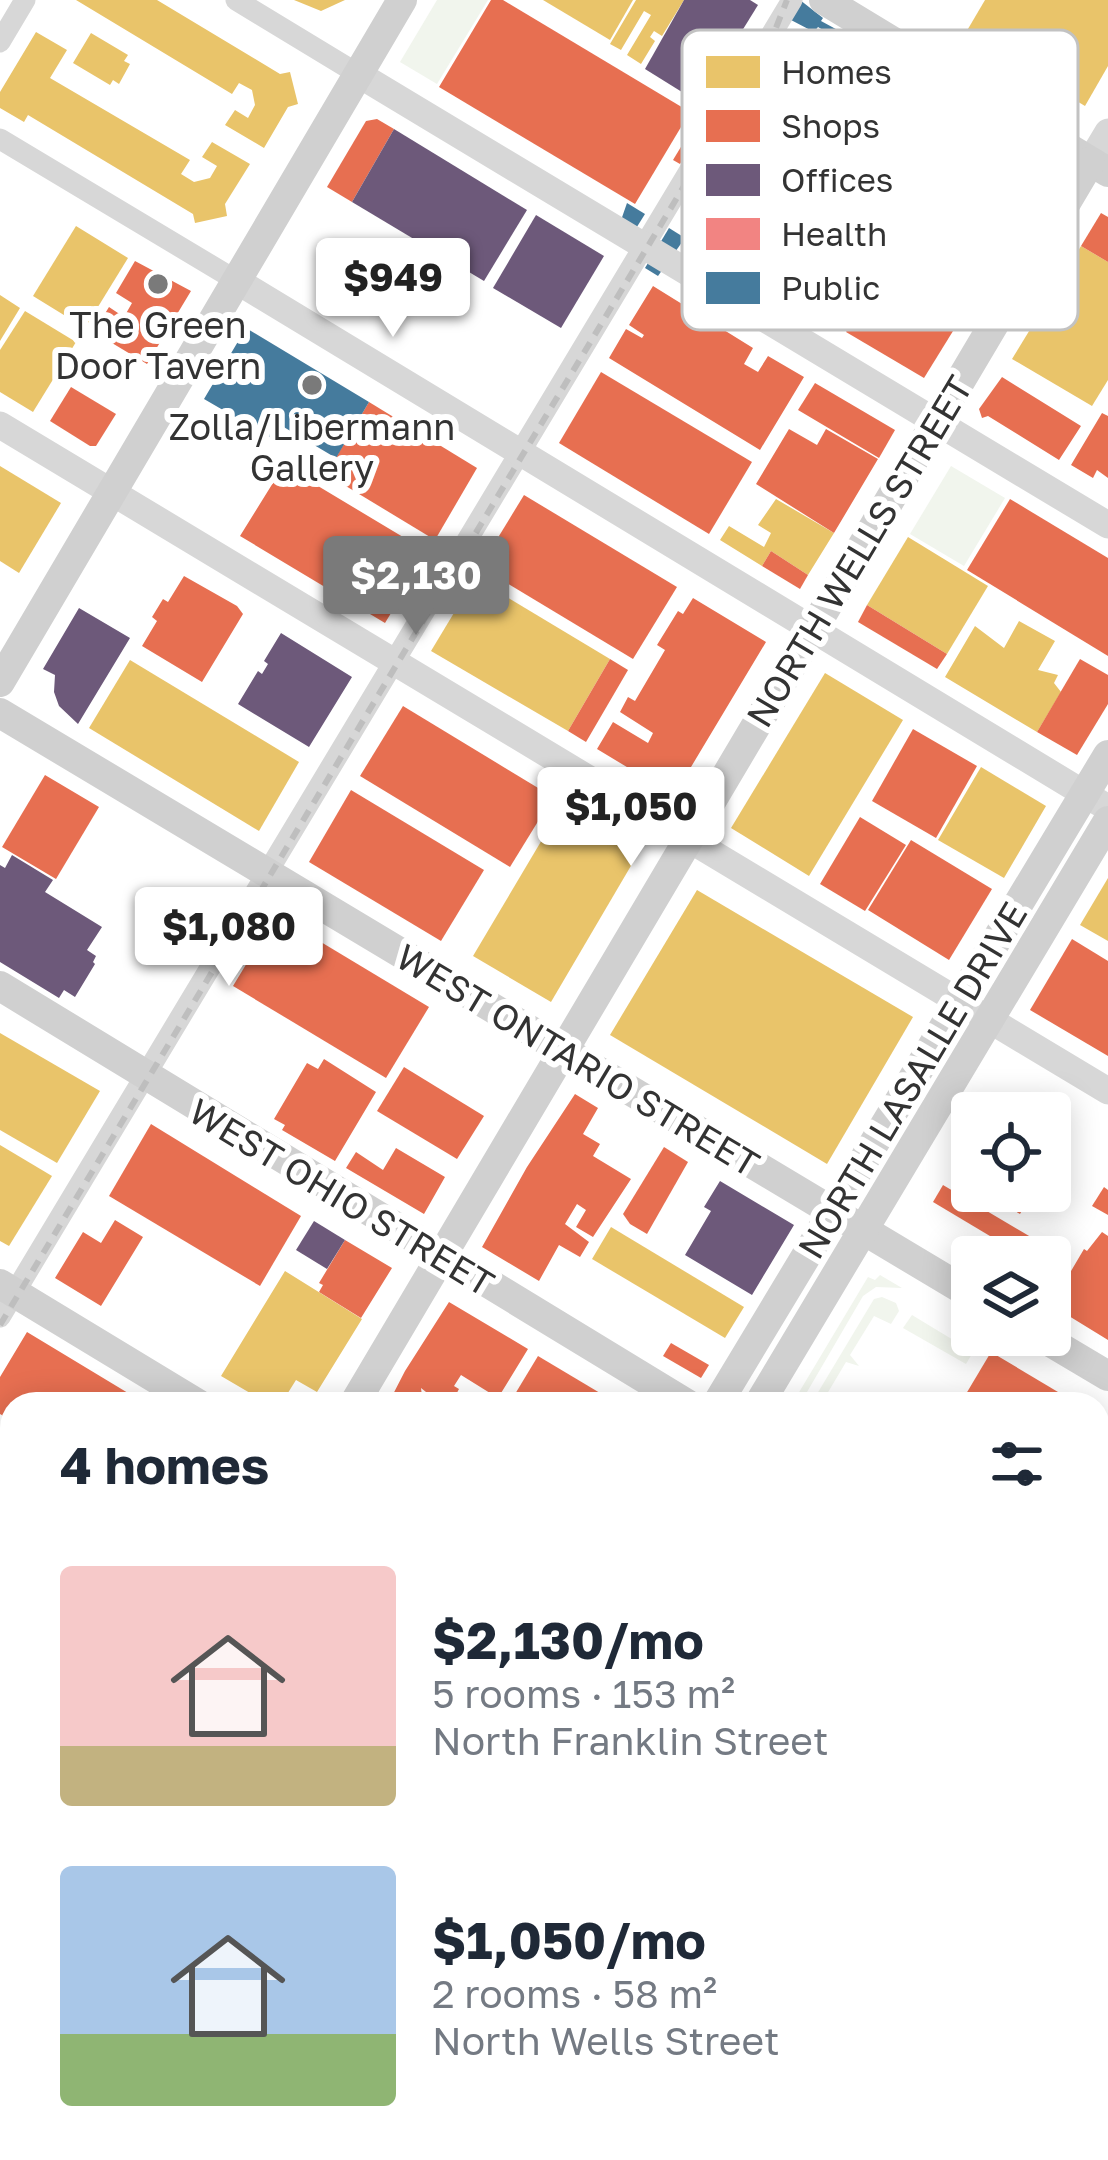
<!DOCTYPE html>
<html lang="en">
<head>
<meta charset="utf-8">
<style>
	:root { --surface:#fff; --page:#f2f2f3; --text:#1f2937; --muted:#747a83; --accent:#7a7a7a }
	body { margin:0; font-family:"Golos Text",sans-serif; background:var(--page); color:var(--text); height:100vh; display:flex; flex-direction:column; font-size:45px; white-space:nowrap }
	* { box-sizing:border-box; margin:0 }
	p { font-size:39px; color:var(--muted) }
	.icon { flex:none; width:66px; height:66px; fill:none; stroke:currentColor; stroke-width:2; stroke-linecap:round; stroke-linejoin:round }
	.map { position:relative; flex:1; overflow:hidden }
	.sheet { position:absolute; left:0px; top:1392px; width:1110px; height:768px; display:flex; flex-direction:column; background:var(--surface); border-radius:36px 36px 0 0; box-shadow:0 6px 30px #0003 }
	.sheet>* { flex:none }
	.buttons { position:absolute; left:951px; top:1092px; display:grid; gap:24px }
	.buttons a { display:grid; place-items:center; width:120px; height:120px; border-radius:12px; background:var(--surface); box-shadow:0 6px 30px #0003; font-size:60px }
	.price { position:absolute; translate:-50% -102px; padding:0 27px; border-radius:12px; background:#fff; color:#222; font-size:39px; line-height:78px; filter:drop-shadow(0 3px 6px #0008) }
	.price::after { content:''; position:absolute; left:50%; top:72px; width:36px; height:27px; margin-left:-18px; background:inherit; clip-path:polygon(0 0,100% 0,50% 100%) }
	.price.active { background:var(--accent); color:#fff }
	ul { padding:0; list-style:none }
	li { display:flex; align-items:center; gap:36px; height:300px; padding:0 60px }
	li span { display:grid; place-items:center; flex:none; width:336px; height:240px; border-radius:12px; color:#555 }
	li>.icon { margin-inline-start:auto }
	span .icon { width:144px; height:144px; fill:#fffc; stroke-width:1 }
	li b { font-size:51px }
	h2 { display:flex; justify-content:space-between; align-items:center; height:144px; padding:0 60px; font-size:51px }
	.map>svg:first-child { display:block }
	.green { fill:#f1f5ed }
	.homes { fill:#e9c46a }
	.shops { fill:#e76f51 }
	.offices { fill:#6d597a }
	.public { fill:#457b9d }
	.lines { fill:none; stroke-linecap:round; stroke-linejoin:round }
	.minor { stroke:#d7d7d7; stroke-width:21 }
	.tertiary { stroke:#d7d7d7; stroke-width:27 }
	.secondary { stroke:#d0d0d0; stroke-width:30 }
	.rail { stroke:#bebebe; stroke-width:6; stroke-dasharray:12 9; stroke-linecap:butt }
	.poi-dot { fill:#7a7a7a; stroke:#fff; stroke-width:4.5 }
	.labels { text-anchor:middle; dominant-baseline:central; stroke-width:12; stroke-linejoin:round; paint-order:stroke }
	.poi-label { font-size:36px; fill:#333; stroke:#fff }
	.street-label { font-size:36px; fill:#333; stroke:#fff }
	.key { fill:#fff; stroke:#c2c2c2; stroke-width:3 }
	.key-label { font-size:33px; fill:#333 }
</style>
</head>
<body>
<div class="map">
<svg width="1108" height="2160" viewBox="0 0 1108 2160">
	<rect width="100%" height="100%" fill="#fff"/>
	<g class="green">
		<path d="M437,0H488L437,84L400,62Z"/>
		<path d="M951,466L1005,498L964,566L910,534Z"/>
		<path d="M880,1275L902,1288L876,1287L863,1296L800,1404H792L868,1277L875,1280Z"/>
		<path d="M882,1297L896,1303L899,1311L891,1324L874,1316L850,1355L859,1366L846,1362L821,1404H811L874,1299Z"/>
		<path d="M912,1315L973,1352L966,1364L903,1328Z"/>
		<path d="M109,2148H240L233,2160L89,2158L93,2152Z"/>
	</g>
	<g class="homes">
		<path d="M76,0H157L280,74L290,72L298,104L288,107L264,148L225,125L235,110L248,118L255,105L252,90L239,83L232,94Z"/>
		<path d="M294,0H345L321,11Z"/>
		<path d="M543,0H633L610,40Z"/>
		<path d="M636,0H684L662,36L654,31L650,37L655,41L641,64L627,55L651,15L644,11L621,50L610,44Z"/>
		<path d="M985,0H1108V66L1085,106L965,34Z"/>
		<path d="M36,32L67,50L50,78L190,160L181,174L194,182L210,178L217,166L202,157L212,142L250,164L225,204L227,216L195,223L193,214L28,115L24,122L0,108V92Z"/>
		<path d="M91,33L128,55L124,61L130,64L119,84L113,80L110,85L73,63Z"/>
		<path d="M76,226L128,258L85,328L33,296Z"/>
		<path d="M1081,246L1108,262V380L1092,406L1012,359Z"/>
		<path d="M0,295L20,308L0,341Z"/>
		<path d="M25,311L76,342L33,412L0,392V350Z"/>
		<path d="M0,466L61,503L19,573L0,561Z"/>
		<path d="M776,499L834,533L808,575L771,551L762,566L720,540L729,526L764,547L771,533L758,525Z"/>
		<path d="M908,537L988,586L947,654L867,605Z"/>
		<path d="M475,578L610,659L568,731L431,651Z"/>
		<path d="M1019,621L1055,641L1038,670L1058,675L1054,683L1061,692L1037,732L945,677L975,626L1004,648Z"/>
		<path d="M130,660L299,762L259,831L89,728Z"/>
		<path d="M825,673L903,720L809,876L731,828Z"/>
		<path d="M981,767L1046,806L1004,878L938,840Z"/>
		<path d="M565,801L642,847L551,1002L473,956Z"/>
		<path d="M1108,878V941L1080,925Z"/>
		<path d="M697,890L913,1017L827,1164L610,1035Z"/>
		<path d="M0,1033L100,1091L57,1163L0,1130Z"/>
		<path d="M0,1145L52,1176L9,1246L0,1241Z"/>
		<path d="M611,1227L744,1307L725,1338L592,1259Z"/>
		<path d="M285,1271L362,1319L317,1392L296,1380L281,1404H269L221,1376Z"/>
		<path d="M12,1443V1537L0,1530V1463Z"/>
		<path d="M12,2031V2104L0,2097V2051Z"/>
	</g>
	<g class="shops">
		<path d="M491,0H503L690,112L635,204L439,87Z"/>
		<path d="M713,94L720,98L680,164L673,160Z"/>
		<path d="M377,119L394,129L352,202L327,187L366,121Z"/>
		<path d="M1101,213L1108,217V262L1081,246Z"/>
		<path d="M135,261L191,291L147,364L102,337L110,326L101,320L109,307L124,317L132,303L116,293Z"/>
		<path d="M886,265L966,310L924,378L846,332Z"/>
		<path d="M653,286L753,348L744,364L758,372L768,356L804,377L760,450L609,358L626,329L642,338L644,335L629,325Z"/>
		<path d="M601,372L752,462L709,534L559,443Z"/>
		<path d="M1002,377L1081,426L1059,460L988,416L982,418L979,409Z"/>
		<path d="M815,383L895,430L879,458L798,410Z"/>
		<path d="M71,387L116,414L96,446H90L50,421Z"/>
		<path d="M369,402L477,468L435,540L326,474Z"/>
		<path d="M1102,413L1108,416V478L1097,470L1093,478L1071,465Z"/>
		<path d="M789,429L817,445L826,429L878,459L834,533L756,484Z"/>
		<path d="M281,470L296,479L298,474L428,552L385,623L240,536Z"/>
		<path d="M524,495L677,587L633,659L480,567Z"/>
		<path d="M1010,499L1108,558V656L967,570Z"/>
		<path d="M771,551L808,575L800,589L762,566Z"/>
		<path d="M184,576L237,606L243,614L202,682L142,646L157,621L152,617L163,599L168,602Z"/>
		<path d="M693,598L766,642L676,792L670,793L597,749L613,722L648,743L653,733L620,712L628,697L635,701L665,650L657,645L678,611L683,614Z"/>
		<path d="M867,605L947,654L937,669L858,622Z"/>
		<path d="M610,659L628,670L586,742L568,731Z"/>
		<path d="M1080,659L1108,675V704L1077,755L1037,732Z"/>
		<path d="M403,706L553,797L510,867L360,776Z"/>
		<path d="M913,729L977,766L936,838L872,801Z"/>
		<path d="M45,775L99,807L56,879L2,847Z"/>
		<path d="M351,790L484,870L441,941L309,862Z"/>
		<path d="M860,817L906,845L865,911L820,884Z"/>
		<path d="M911,840L992,889L949,960L868,910Z"/>
		<path d="M276,915L429,1007L386,1078L233,986Z"/>
		<path d="M1072,939L1108,961V1056L1030,1010Z"/>
		<path d="M324,1059L376,1092L335,1161L282,1130L285,1125L274,1119L307,1063L318,1069Z"/>
		<path d="M404,1067L484,1116L457,1159L377,1111Z"/>
		<path d="M575,1094L598,1108L583,1134L600,1144L593,1156L631,1179L593,1237L576,1227L586,1210L577,1204L565,1224L589,1242L580,1257L559,1245L539,1281L482,1247L527,1167Z"/>
		<path d="M151,1124L301,1216L260,1286L109,1196Z"/>
		<path d="M664,1147L688,1162L647,1234L630,1224L623,1214Z"/>
		<path d="M396,1148L445,1177L424,1214L346,1168L356,1152L383,1170Z"/>
		<path d="M943,1185L1041,1243L1033,1257H1025L933,1202Z"/>
		<path d="M1104,1187L1108,1190V1215L1092,1206Z"/>
		<path d="M981,1191H1033L1020,1214Z"/>
		<path d="M115,1220L143,1237L101,1306L55,1278L83,1232L101,1243Z"/>
		<path d="M1102,1232L1108,1236V1340L1051,1305L1084,1249L1087,1251Z"/>
		<path d="M345,1240L392,1268L361,1318L319,1292L323,1285L319,1283Z"/>
		<path d="M449,1302L528,1349L498,1398L461,1375L454,1386L459,1389L451,1404H441L421,1388L422,1396L435,1404H388L405,1371Z"/>
		<path d="M27,1332L128,1393L121,1404L99,1396L97,1400L103,1404H12V1421L0,1414V1377Z"/>
		<path d="M671,1343L709,1365L701,1378L663,1356Z"/>
		<path d="M991,1352L1058,1392L1078,1404H960Z"/>
		<path d="M538,1356L600,1393L594,1404H509Z"/>
		<path d="M1102,1531L1108,1534V1619L1098,1613V1538Z"/>
		<path d="M0,1601L12,1608V1705L0,1698Z"/>
		<path d="M12,1725V1819L0,1812V1745Z"/>
		<path d="M1098,1975L1108,1981V2017L1098,2033Z"/>
		<path d="M12,2031V2104L0,2097V2051Z"/>
	</g>
	<g class="offices">
		<path d="M684,0H750L758,5L698,102L645,69Z"/>
		<path d="M394,129L527,210L484,281L352,202Z"/>
		<path d="M536,215L604,256L561,328L493,288Z"/>
		<path d="M79,608L130,638L78,724L59,706L54,692L55,675L43,669Z"/>
		<path d="M281,633L352,677L309,747L238,704L258,671L262,674L268,664L264,661Z"/>
		<path d="M12,855L53,880L45,892L102,927L87,950L96,956L93,962L95,964L75,997L64,990L59,998L0,962V865L5,868Z"/>
		<path d="M720,1181L794,1225L752,1295L685,1255L711,1211L704,1207Z"/>
		<path d="M314,1221L345,1240L327,1269L296,1250Z"/>
		<path d="M359,2148H440L450,2154L447,2160H352Z"/>
		<path d="M561,2148H646L639,2160H581Z"/>
		<path d="M723,2148H825L818,2160H716Z"/>
	</g>
	<g class="public">
		<path d="M800,0L823,18L821,21L845,34L841,41L818,27L814,32L791,20Z"/>
		<path d="M627,203L645,214L635,230L619,226Z"/>
		<path d="M669,228L685,238L658,276L645,268Z"/>
		<path d="M246,328L369,402L336,458L282,426L273,439L204,399Z"/>
		<path d="M1098,1698L1108,1704V1900L1098,1894Z"/>
	</g>
	<g class="lines">
		<g class="minor">
			<path d="M236,0L358,74"/>
			<path d="M0,42L25,0"/>
			<path d="M0,139L237,281"/>
			<path d="M0,1317L792,0"/>
		</g>
		<g class="tertiary">
			<path d="M358,74L1108,525"/>
			<path d="M1090,162L1108,132"/>
			<path d="M237,281L1108,808"/>
			<path d="M0,425L1108,1091"/>
		</g>
		<g class="secondary">
			<path d="M824,0L1108,172"/>
			<path d="M0,682L402,0"/>
			<path d="M0,713L972,1295"/>
			<path d="M0,986L687,1404"/>
			<path d="M0,1284L198,1404"/>
			<path d="M1039,1335L1108,1376"/>
			<path d="M354,1404L1090,162"/>
			<path d="M717,1404L1108,755"/>
			<path d="M759,1404L1108,821"/>
			<path d="M1098,1458L1108,1442"/>
			<path d="M0,1564L12,1571"/>
			<path d="M1098,1652L1108,1658"/>
			<path d="M0,1851L12,1858"/>
			<path d="M1098,1941L1108,1947"/>
			<path d="M0,1986L12,1969"/>
			<path d="M1098,2116L1108,2099"/>
			<path d="M0,2141L32,2160"/>
			<path d="M496,2148L516,2160"/>
			<path d="M971,2148L991,2160"/>
			<path d="M259,2160L267,2148"/>
			<path d="M311,2160L318,2148"/>
			<path d="M676,2160L683,2148"/>
			<path d="M1072,2160L1079,2148"/>
		</g>
		<path class="rail" d="M0,1325L770,43L787,0"/>
	</g>
	<g class="poi-dot">
		<circle cx="158" cy="284" r="12"/>
		<circle cx="312" cy="385" r="12"/>
	</g>
	<g class="labels">
		<g class="poi-label">
			<text x="158" y="324">The Green<tspan x="158" dy="41">Door Tavern</tspan></text>
			<text x="312" y="426">Zolla/Libermann<tspan x="312" dy="41">Gallery</tspan></text>
		</g>
		<g class="street-label">
			<text transform="translate(859 551) rotate(-59)">NORTH WELLS STREET</text>
			<text transform="translate(578 1060) rotate(31)">WEST ONTARIO STREET</text>
			<text transform="translate(912 1080) rotate(-59)">NORTH LASALLE DRIVE</text>
			<text transform="translate(342 1197) rotate(31)">WEST OHIO STREET</text>
		</g>
	</g>
	<rect x="682" y="30" width="396" height="300" rx="18" class="key"/>
	<rect x="706" y="56" width="54" height="32" fill="#e9c46a"/>
	<rect x="706" y="110" width="54" height="32" fill="#e76f51"/>
	<rect x="706" y="164" width="54" height="32" fill="#6d597a"/>
	<rect x="706" y="218" width="54" height="32" fill="#f28482"/>
	<rect x="706" y="272" width="54" height="32" fill="#457b9d"/>
	<g class="key-label">
		<text x="781" y="84">Homes</text>
		<text x="781" y="138">Shops</text>
		<text x="781" y="192">Offices</text>
		<text x="781" y="246">Health</text>
		<text x="781" y="300">Public</text>
	</g>
</svg>
<div class="buttons">
<a><svg class="icon" aria-label="locate" viewBox="0 0 24 24"><circle cx="12" cy="12" r="6"/><path d="M12 2v4M12 18v4M2 12h4M18 12h4"/></svg></a>
<a><svg class="icon" aria-label="layers" viewBox="0 0 24 24"><path d="M12 4l9 5-9 5-9-5zM3 14l9 5 9-5"/></svg></a>
</div>
<b class="price" style="left:393px;top:340px">$949</b>
<b class="price active" style="left:416px;top:638px">$2,130</b>
<b class="price" style="left:631px;top:869px">$1,050</b>
<b class="price" style="left:229px;top:989px">$1,080</b>
<section class="sheet">
<h2>4 homes<svg class="icon" aria-label="filters" viewBox="0 0 24 24"><path d="M4 7h16M4 17h16"/><circle cx="9" cy="7" r="2"/><circle cx="15" cy="17" r="2"/></svg></h2>
<ul>
<li><span style="background:linear-gradient(#f6c9c9 75%,#c2b280 0)"><svg class="icon" aria-label="home" viewBox="0 0 24 24"><path d="M3 11l9-7 9 7M6 9v11h12V9"/></svg></span><div><b>$2,130/mo</b><p>5 rooms · 153 m²</p><p>North Franklin Street</p></div></li>
<li><span style="background:linear-gradient(#a9c7e8 70%,#8fb573 0)"><svg class="icon" aria-label="home" viewBox="0 0 24 24"><path d="M3 11l9-7 9 7M6 9v11h12V9"/></svg></span><div><b>$1,050/mo</b><p>2 rooms · 58 m²</p><p>North Wells Street</p></div></li>
</ul>
</section>
</div>
</body>
</html>
